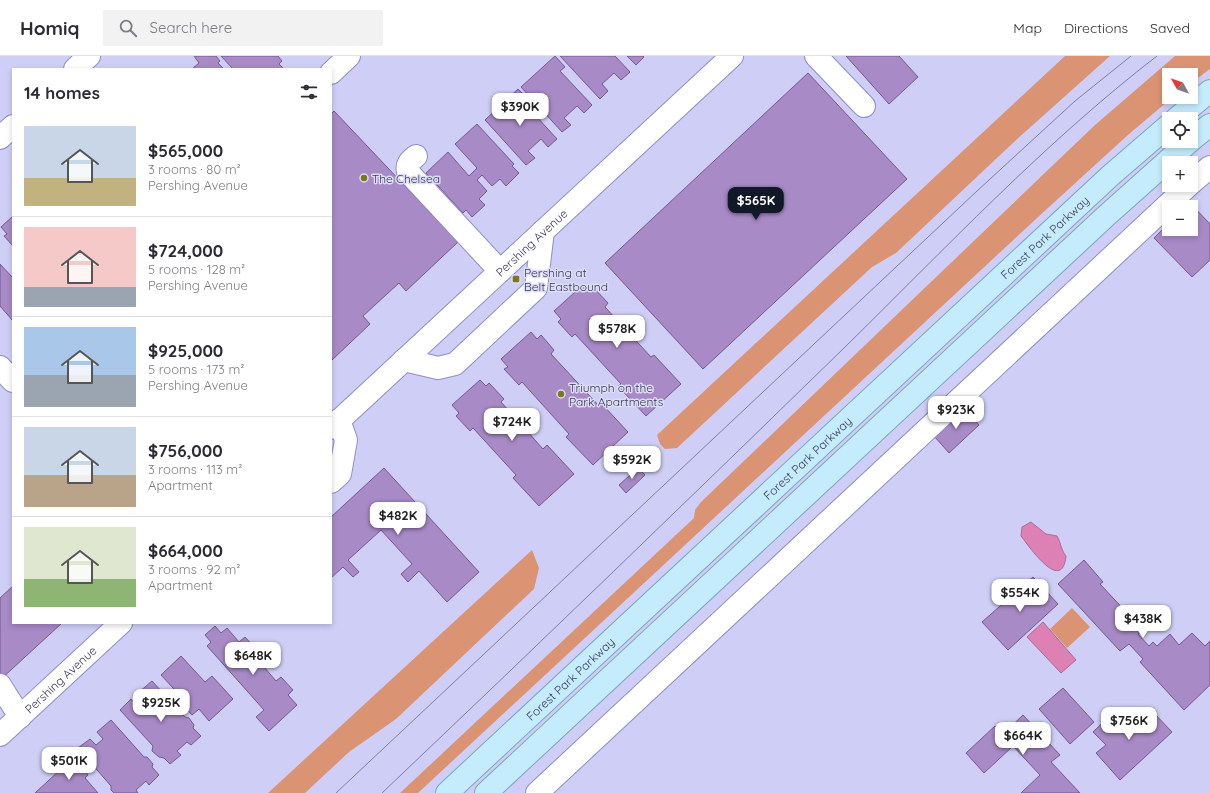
<!DOCTYPE html>
<html lang="en">
<head>
<meta charset="utf-8">
<style>
	:root { --surface:#fff; --page:#f2f2f3; --text:#2b2b33; --muted:#7c7c81; --line:#e1e1e2; --accent:#111827 }
	body { margin:0; font-family:Quicksand,sans-serif; background:var(--page); color:var(--text); height:100vh; display:flex; flex-direction:column; font-size:15px; white-space:nowrap }
	* { box-sizing:border-box; margin:0 }
	p { font-size:13px; color:var(--muted) }
	.icon { flex:none; width:22px; height:22px; fill:none; stroke:currentColor; stroke-width:2; stroke-linecap:round; stroke-linejoin:round }
	.map { position:relative; flex:1; overflow:hidden }
	.side { position:absolute; left:12px; top:12px; width:320px; height:556px; display:flex; flex-direction:column; background:var(--surface); border-radius:0px; box-shadow:0 2px 6px #0003 }
	.side>* { flex:none }
	.needle { width:26px; rotate:310deg }
	.tools { position:absolute; left:1162px; top:12px; display:grid; gap:8px }
	.tools a { display:grid; place-items:center; width:36px; height:36px; border-radius:0px; background:var(--surface); box-shadow:0 2px 6px #0003; font-size:20px }
	.price { position:absolute; translate:-50% -34px; padding:0 9px; border-radius:8px; background:#fff; color:#222; font-size:13px; line-height:26px; filter:drop-shadow(0 1px 2px #0008) }
	.price::after { content:''; position:absolute; left:50%; top:24px; width:12px; height:9px; margin-left:-6px; background:inherit; clip-path:polygon(0 0,100% 0,50% 100%) }
	.price.current { background:var(--accent); color:#fff }
	ul { padding:0; list-style:none }
	li { display:flex; align-items:center; gap:12px; height:100px; padding:0 12px }
	li+li { border-top:1px solid var(--line) }
	li span { display:grid; place-items:center; flex:none; width:112px; height:80px; border-radius:0px; color:#555 }
	li>.icon { margin-inline-start:auto }
	span .icon { width:48px; height:48px; fill:#fffc; stroke-width:1 }
	li b { font-size:17px }
	h2 { display:flex; justify-content:space-between; align-items:center; height:48px; padding:0 12px; font-size:17px }
	header { display:flex; align-items:center; gap:24px; box-sizing:border-box; height:56px; padding:0 20px; background:var(--surface); border-bottom:1px solid var(--line) }
	header strong { font-size:19px }
	nav { display:flex; gap:22px; margin-inline-start:auto; font-size:14px }
	.search { width:280px; height:36px; background:var(--page); display:flex; align-items:center; gap:10px; box-sizing:border-box; padding:0 14px; border-radius:0px; color:var(--muted); font-size:15px }
	.map>svg:first-child { display:block }
	.green { fill:#db9473 }
	.water { fill:#dd80b4; stroke:#ac6a97 }
	.building { fill:#a78ac6; stroke:#755991 }
	.lines { fill:none; stroke-linecap:round; stroke-linejoin:round }
	.minor-casing { stroke:#8f8cca; stroke-width:24 }
	.major-casing { stroke:#7ba5c0; stroke-width:24 }
	.minor { stroke:#fff; stroke-width:22 }
	.major { stroke:#c5ecfc; stroke-width:22 }
	.tram { stroke:#807fa0; stroke-width:1 }
	.poi-dot { fill:#7c771c; stroke:#ddddf8; stroke-width:1.5 }
	.labels { text-anchor:middle; dominant-baseline:central; stroke-width:3; stroke-linejoin:round; paint-order:stroke }
	.poi-label { font-size:12px; fill:#393853; stroke:#ddddf8; text-anchor:start }
	.street-label { font-size:12px; fill:#393853; stroke:#ddddf8 }
</style>
</head>
<body>
<header>
<strong>Homiq</strong>
<div class="search"><svg class="icon" aria-label="search" viewBox="0 0 24 24"><circle cx="10" cy="10" r="6"/><path d="M15 15l6 6"/></svg>Search here</div>
<nav><a>Map</a><a>Directions</a><a>Saved</a></nav>
</header>
<div class="map">
<svg width="1210" height="737" viewBox="0 0 1210 737">
	<rect width="100%" height="100%" fill="#cfcef6"/>
	<g class="green">
		<path d="M1065,0H1110L1015,85L896,197L872,211L677,392L665,393L660,388L657,379Z"/>
		<path d="M1175,0H1210V13L1191,27V19H1169V41H1173L1129,78L1037,162L418,737H400L694,462L695,454L701,446L1095,69Z"/>
		<path d="M532,494L539,512L534,533L396,663L349,696L305,737H268Z"/>
		<path d="M1072,552L1090,571L1067,592L1050,573Z"/>
	</g>
	<g class="water">
		<path d="M1031,466L1046,478L1057,480C1061,487 1061,494 1066,500C1062,539 1028,489 1021,480L1022,471Z"/>
		<path d="M1043,566L1076,604L1061,617L1027,581Z"/>
	</g>
	<g class="building">
		<path d="M216,0L220,5L218,7L224,13H192L199,7L194,0Z"/>
		<path d="M221,0H278L282,5L279,8L284,13H233Z"/>
		<path d="M555,0L565,11L560,15L592,49L584,57L577,50L564,62L571,69L562,76L521,31Z"/>
		<path d="M560,0H615L630,16L621,24L614,17L602,28L608,35L600,43Z"/>
		<path d="M627,0H643L644,1L636,9Z"/>
		<path d="M846,0H899L918,21L889,48Z"/>
		<path d="M808,17L907,123L703,313L605,207Z"/>
		<path d="M518,33L529,44L525,48L557,83L548,91L541,83L528,95L535,102L526,109L485,64Z"/>
		<path d="M334,55L458,186L406,235L399,227L363,260L370,268L331,305V58Z"/>
		<path d="M477,68L514,108L512,110L519,117L506,130L500,123L492,130L482,119L477,124L487,135L479,143L485,149L472,161L466,154L463,157L426,117L448,96L469,120L477,112L455,88Z"/>
		<path d="M1190,147L1210,168V204L1192,221L1154,182L1169,167V173H1191V151H1186Z"/>
		<path d="M13,160V190L4,180L7,178L1,171Z"/>
		<path d="M0,208L13,222V265L0,250Z"/>
		<path d="M584,228L590,234L593,231L608,247L605,251L651,301L654,299L681,328L646,360L618,330L621,328L575,278L572,281L558,266L561,263L554,255Z"/>
		<path d="M531,276L537,283L541,279L554,294L551,298L599,350L602,348L628,376L593,409L566,381L569,378L522,326L519,329L504,313L508,311L501,303Z"/>
		<path d="M480,324L486,330L489,327L504,343L501,346L543,393L547,389L574,418L539,450L513,422L516,419L473,372L470,375L456,360L459,357L452,349Z"/>
		<path d="M964,352L979,369L949,397L934,380Z"/>
		<path d="M384,412L479,516L447,546L419,515L408,526L401,518L412,508L381,474L348,504L359,516L353,521L343,511L331,522V461Z"/>
		<path d="M638,412L645,419L626,437L619,429Z"/>
		<path d="M1084,504L1103,526L1100,528L1143,574L1138,578L1149,590L1153,586L1157,590L1170,578L1179,589L1192,577L1205,590L1210,585V629L1184,654L1140,606L1143,603L1129,588L1120,595L1058,528Z"/>
		<path d="M1033,521L1058,548L1008,594L982,566Z"/>
		<path d="M13,530V567H62L0,624V542Z"/>
		<path d="M215,570L221,577L227,572L239,586L245,581L256,593L252,597L276,625L281,621L293,634L288,639L297,649L269,675L256,661L264,654L207,590L211,586L205,579Z"/>
		<path d="M181,600L205,626L212,620L233,643L209,665L199,653L192,659L182,648L185,645L161,619Z"/>
		<path d="M152,625L185,661L189,662L194,669L193,672L201,680L191,689L187,686L177,695L181,699L170,708L164,702L159,701L152,695L153,690L120,654L131,643L137,650L145,644L138,637Z"/>
		<path d="M1063,632L1094,666L1070,688L1039,653Z"/>
		<path d="M1117,653L1130,667L1139,659L1142,663L1152,655L1172,676L1120,724L1096,697L1106,689L1093,676Z"/>
		<path d="M1023,659L1060,699L1051,706L1080,737H1021L1040,719L1013,690L984,717L966,697L995,670L1003,678Z"/>
		<path d="M111,664L144,701H147L153,708L152,711L159,719L149,729L146,725L136,734L138,737H114L111,734V730L78,692L90,683L96,689L103,683L97,676Z"/>
		<path d="M73,702L88,719L85,722L98,737H35Z"/>
	</g>
	<g class="lines">
		<defs>
			<g id="minor">
				<path d="M816,0L864,50"/>
				<path d="M75,13L89,0"/>
				<path d="M331,17L349,0"/>
				<path d="M0,82L13,70"/>
				<path d="M416,100C410,105 406,108 408,116L500,215"/>
				<path d="M1191,127L1210,111"/>
				<path d="M404,304L438,312L455,308L536,232L543,175"/>
				<path d="M0,311L13,325"/>
				<path id="s1" d="M331,372L732,0"/>
				<path d="M331,426L340,418L346,384L339,364"/>
				<path d="M0,629L20,661"/>
				<path id="s2" d="M0,679L121,567"/>
				<path d="M537,737L1189,129"/>
			</g>
			<g id="major">
				<path d="M1176,63L1210,35"/>
				<path d="M1191,84L1210,69"/>
				<path id="s3" d="M447,737L1110,120L1169,69"/>
				<path d="M486,737L1106,160L1190,85"/>
			</g>
		</defs>
		<use href="#minor" class="minor-casing"/>
		<use href="#major" class="major-casing"/>
		<use href="#minor" class="minor"/>
		<use href="#major" class="major"/>
		<g class="tram">
			<path d="M336,737L977,135L1075,45L1131,0"/>
			<path d="M382,737C537,590 690,442 843,293C945,193 1044,87 1157,0"/>
		</g>
	</g>
	<g class="poi-dot">
		<circle cx="364" cy="122" r="4"/>
		<rect x="512" y="219" width="8" height="8" rx="2"/>
		<circle cx="561" cy="338" r="4"/>
	</g>
	<g class="labels">
		<g class="poi-label">
			<text x="372" y="122">The Chelsea</text>
			<text x="524" y="216">Pershing at<tspan x="524" dy="14">Belt Eastbound</tspan></text>
			<text x="569" y="331">Triumph on the<tspan x="569" dy="14">Park Apartments</tspan></text>
		</g>
		<g class="street-label">
			<text stroke="none"><textPath href="#s3" startOffset="816">Forest Park Parkway</textPath></text>
			<text stroke="none"><textPath href="#s1" startOffset="273">Pershing Avenue</textPath></text>
			<text stroke="none"><textPath href="#s3" startOffset="492">Forest Park Parkway</textPath></text>
			<text stroke="none"><textPath href="#s2" startOffset="82">Pershing Avenue</textPath></text>
			<text stroke="none"><textPath href="#s3" startOffset="168">Forest Park Parkway</textPath></text>
		</g>
	</g>
</svg>
<div class="tools">
<a><svg class="needle" viewBox="-14 -14 28 28"><path d="M0-13l5 13h-10z" fill="#e53935"/><path d="M0 13l5-13h-10z" fill="#7c7c81"/></svg></a>
<a><svg class="icon" aria-label="locate" viewBox="0 0 24 24"><circle cx="12" cy="12" r="6"/><path d="M12 2v4M12 18v4M2 12h4M18 12h4"/></svg></a>
<a>+</a>
<a>−</a>
</div>
<b class="price" style="left:520px;top:71px">$390K</b>
<b class="price current" style="left:756px;top:165px">$565K</b>
<b class="price" style="left:617px;top:293px">$578K</b>
<b class="price" style="left:956px;top:374px">$923K</b>
<b class="price" style="left:512px;top:386px">$724K</b>
<b class="price" style="left:632px;top:424px">$592K</b>
<b class="price" style="left:398px;top:480px">$482K</b>
<b class="price" style="left:1020px;top:557px">$554K</b>
<b class="price" style="left:1143px;top:583px">$438K</b>
<b class="price" style="left:253px;top:620px">$648K</b>
<b class="price" style="left:161px;top:667px">$925K</b>
<b class="price" style="left:1129px;top:685px">$756K</b>
<b class="price" style="left:1023px;top:700px">$664K</b>
<b class="price" style="left:69px;top:725px">$501K</b>
<section class="side">
<h2>14 homes<svg class="icon" aria-label="filters" viewBox="0 0 24 24"><path d="M4 7h16M4 17h16"/><circle cx="9" cy="7" r="2"/><circle cx="15" cy="17" r="2"/></svg></h2>
<ul>
<li><span style="background:linear-gradient(#c9d6e8 65%,#c2b280 0)"><svg class="icon" aria-label="home" viewBox="0 0 24 24"><path d="M3 11l9-7 9 7M6 9v11h12V9"/></svg></span><div><b>$565,000</b><p>3 rooms · 80 m²</p><p>Pershing Avenue</p></div></li>
<li><span style="background:linear-gradient(#f6c9c9 75%,#9aa5b1 0)"><svg class="icon" aria-label="home" viewBox="0 0 24 24"><path d="M3 11l9-7 9 7M6 9v11h12V9"/></svg></span><div><b>$724,000</b><p>5 rooms · 128 m²</p><p>Pershing Avenue</p></div></li>
<li><span style="background:linear-gradient(#a9c7e8 60%,#9aa5b1 0)"><svg class="icon" aria-label="home" viewBox="0 0 24 24"><path d="M3 11l9-7 9 7M6 9v11h12V9"/></svg></span><div><b>$925,000</b><p>5 rooms · 173 m²</p><p>Pershing Avenue</p></div></li>
<li><span style="background:linear-gradient(#c9d6e8 60%,#b9a48a 0)"><svg class="icon" aria-label="home" viewBox="0 0 24 24"><path d="M3 11l9-7 9 7M6 9v11h12V9"/></svg></span><div><b>$756,000</b><p>3 rooms · 113 m²</p><p>Apartment</p></div></li>
<li><span style="background:linear-gradient(#dfe7d0 65%,#8fb573 0)"><svg class="icon" aria-label="home" viewBox="0 0 24 24"><path d="M3 11l9-7 9 7M6 9v11h12V9"/></svg></span><div><b>$664,000</b><p>3 rooms · 92 m²</p><p>Apartment</p></div></li>
</ul>
</section>
</div>
</body>
</html>
